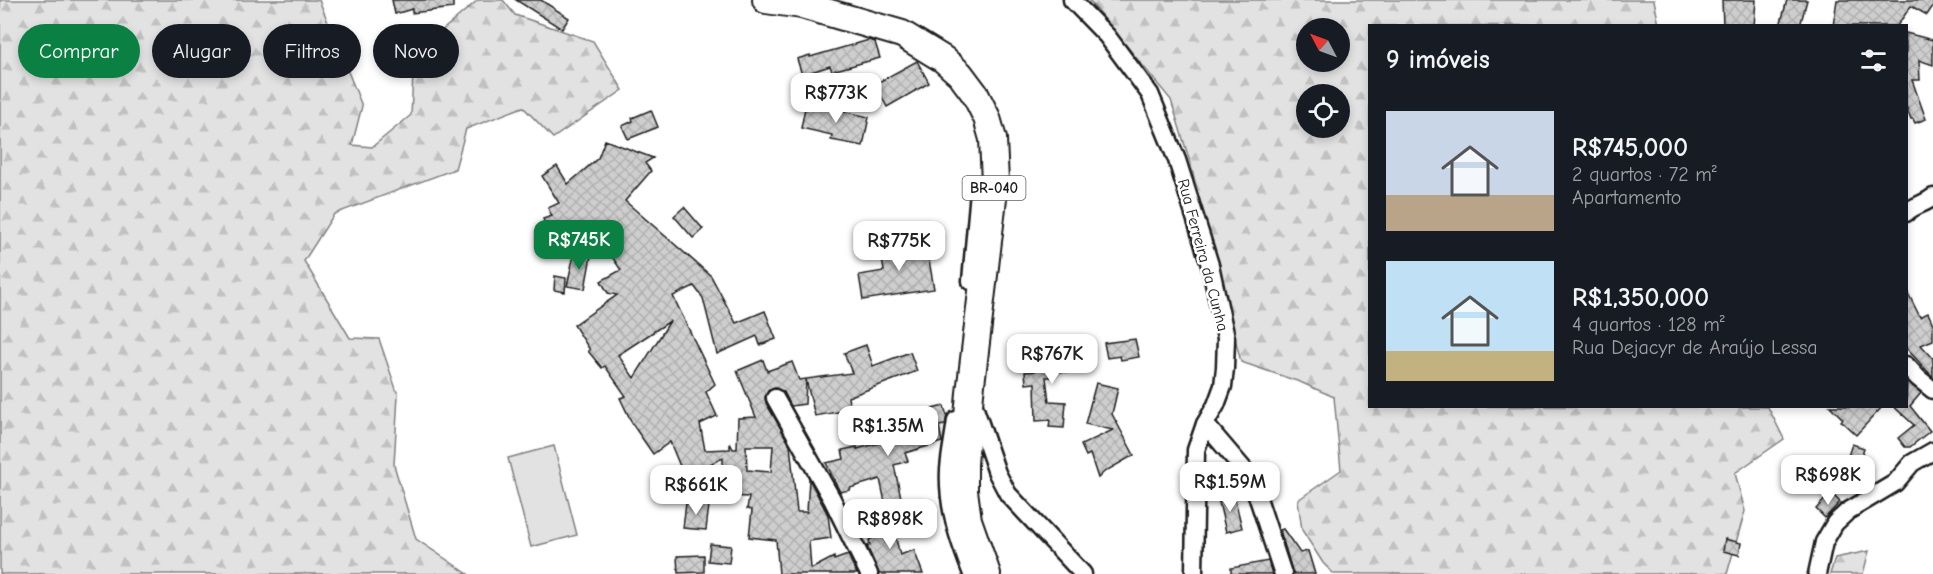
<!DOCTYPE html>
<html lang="pt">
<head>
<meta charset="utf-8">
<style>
	:root { --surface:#171b24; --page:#242831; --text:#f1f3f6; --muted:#9ea1a6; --accent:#0b8043 }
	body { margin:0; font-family:"Comic Neue",sans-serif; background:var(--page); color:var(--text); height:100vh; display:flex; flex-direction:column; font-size:22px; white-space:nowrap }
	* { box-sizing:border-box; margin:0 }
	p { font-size:20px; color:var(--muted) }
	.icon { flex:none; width:33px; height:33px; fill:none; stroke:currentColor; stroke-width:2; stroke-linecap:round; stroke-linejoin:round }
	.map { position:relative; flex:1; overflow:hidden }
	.details { position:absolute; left:1368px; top:24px; width:540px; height:384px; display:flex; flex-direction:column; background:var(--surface); border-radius:0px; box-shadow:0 3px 9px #0003 }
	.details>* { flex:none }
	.hud { position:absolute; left:18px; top:24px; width:570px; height:54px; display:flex; gap:12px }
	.needle { width:39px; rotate:311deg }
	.buttons { position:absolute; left:1296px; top:18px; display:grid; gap:12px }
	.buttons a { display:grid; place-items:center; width:54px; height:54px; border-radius:50%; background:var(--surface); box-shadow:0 3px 9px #0003; font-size:30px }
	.price { position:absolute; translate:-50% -51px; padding:0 14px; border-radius:12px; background:#fff; color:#222; font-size:20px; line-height:39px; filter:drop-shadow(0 2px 3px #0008) }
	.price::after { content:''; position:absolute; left:50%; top:36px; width:18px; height:14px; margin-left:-9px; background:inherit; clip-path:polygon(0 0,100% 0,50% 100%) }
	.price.on { background:var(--accent); color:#fff }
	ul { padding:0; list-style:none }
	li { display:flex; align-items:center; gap:18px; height:150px; padding:0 18px }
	li span { display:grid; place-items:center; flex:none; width:168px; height:120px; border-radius:0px; color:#555 }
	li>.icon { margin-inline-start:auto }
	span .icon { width:72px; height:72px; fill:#fffc; stroke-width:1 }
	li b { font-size:26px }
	h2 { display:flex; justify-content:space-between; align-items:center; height:72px; padding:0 18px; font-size:26px }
	.chip { padding:0 21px; border-radius:27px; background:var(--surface); box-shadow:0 3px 9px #0003; font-size:21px; line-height:54px }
	.chip.on { background:var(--accent); color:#fff }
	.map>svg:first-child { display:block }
	.forest { fill:url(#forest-firs); stroke:#7f7f7f; stroke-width:1.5; fill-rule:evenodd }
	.pitch { fill:#e2e2e2; stroke:#7f7f7f; stroke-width:1.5 }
	.building { fill:url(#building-cross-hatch); stroke:#1c1c1c; stroke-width:1.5; fill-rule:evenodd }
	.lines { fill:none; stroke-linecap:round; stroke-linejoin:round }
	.minor-casing { stroke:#1c1c1c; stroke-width:21 }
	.highway-casing { stroke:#1c1c1c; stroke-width:30 }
	.minor { stroke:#fff; stroke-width:16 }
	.highway { stroke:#fff; stroke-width:26 }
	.labels { text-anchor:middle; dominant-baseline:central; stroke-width:5; stroke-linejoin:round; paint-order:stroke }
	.shield { fill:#fff; stroke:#606060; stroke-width:1.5 }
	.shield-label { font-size:15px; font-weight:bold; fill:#1c1c1c }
	.street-label { font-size:16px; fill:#1c1c1c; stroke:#fff }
</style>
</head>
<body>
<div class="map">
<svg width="1933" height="574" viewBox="0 0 1933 574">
	<defs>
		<pattern id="forest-firs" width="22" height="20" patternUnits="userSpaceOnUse" patternTransform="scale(1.5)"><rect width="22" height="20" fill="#e2e2e2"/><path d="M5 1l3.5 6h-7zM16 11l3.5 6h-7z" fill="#c1c1c1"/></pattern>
		<pattern id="building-cross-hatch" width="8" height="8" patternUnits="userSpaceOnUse" patternTransform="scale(1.5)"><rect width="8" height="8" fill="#cecece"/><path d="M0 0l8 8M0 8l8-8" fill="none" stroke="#b0b0b0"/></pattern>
	</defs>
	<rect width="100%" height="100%" fill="#fff"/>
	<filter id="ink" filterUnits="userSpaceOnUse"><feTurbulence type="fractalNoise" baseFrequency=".0167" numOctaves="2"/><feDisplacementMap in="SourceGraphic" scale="12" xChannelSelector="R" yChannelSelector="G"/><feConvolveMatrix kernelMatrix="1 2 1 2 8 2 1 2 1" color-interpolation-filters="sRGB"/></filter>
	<g filter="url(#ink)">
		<g class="forest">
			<path d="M0,0H319L362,106L352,145L372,147L411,115L414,54L478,0H503L515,15L593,41L623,90L553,138L523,107L466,129L455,169L334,214L304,261L350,338L379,339L398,395L394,465L416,539L468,574H0Z"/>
			<path d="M1089,0H1654L1659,25L1370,26V406L1768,407L1784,439L1735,473L1745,511L1727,574H1334L1323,563L1302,530L1298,500L1341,470L1334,397L1300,382L1241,362L1190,162L1171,100ZM1306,28H1340V62H1306ZM1306,94H1340V128H1306Z"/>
			<path d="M1869,551L1863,574H1830L1835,558Z"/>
		</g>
		<path class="pitch" d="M554,446L577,535L531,547L508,458Z"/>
		<g class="building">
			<path d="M392,0H453V8L412,13V9L395,14Z"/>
			<path d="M516,0H541L569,18L562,29Z"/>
			<path d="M1722,0H1756L1754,26H1723Z"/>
			<path d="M1787,0H1807L1800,26H1780Z"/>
			<path d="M1837,0H1933V6L1927,15L1911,6L1897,26H1833Z"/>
			<path d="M1906,33L1933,40V65L1919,60L1920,80H1912L1926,119L1915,123L1913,119H1911L1906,106Z"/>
			<path d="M869,40L875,42L880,58L832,71L830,66L802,75L797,59L810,55V57Z"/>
			<path d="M917,61L929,83L887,107L875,84Z"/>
			<path d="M806,103L869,117L863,146L831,140L832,135L801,128Z"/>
			<path d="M651,110L658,127L628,139L622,126L633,121L632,118Z"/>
			<path d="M605,140L653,158L645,163L651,171L625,201L711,276L736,323L765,311L776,339L760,345L757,336L717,354L703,298L694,286L673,296L715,384L706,392L717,416L700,424L705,450L730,449V443L733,449H737L738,418L756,417L737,371L763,360L767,371L792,362L799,380L852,373L844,353L866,345L873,366L910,352L917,371L848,397L850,410L815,416L806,380L805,404L791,406L784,392L776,388L769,389L765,397L766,403L790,445L797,512H807L809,479L828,515L831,538L809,541L811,569L834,557V560L848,555L857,574H779L776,540L749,537L752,510L747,509L749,497L727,496L729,468L723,469V458L684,476L670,442L653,454L633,425L620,398L626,396L605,366L602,368L588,351L590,350L574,325L617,295L608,293L601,281L621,270L604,245L592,254L578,232L579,224L549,235L543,219L552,216L548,208L559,203L542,176L557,166L568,184L598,158ZM670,321L634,378L618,355ZM746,446H773L771,472L747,470Z"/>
			<path d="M684,207L703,229L693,238L674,216Z"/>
			<path d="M917,238L920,255L928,254L934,289L863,300L859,275L884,271L880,246Z"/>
			<path d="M574,254L591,256L585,289L567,286Z"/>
			<path d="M555,276L566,278L565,292L554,290Z"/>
			<path d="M1906,289L1920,317L1928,313L1933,324V340L1921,345L1933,358V377L1906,348Z"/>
			<path d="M1135,339L1139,357L1121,360L1120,356L1107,358L1104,343Z"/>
			<path d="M1060,353L1083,355L1082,373L1051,371L1052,377H1046L1049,401L1066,402L1064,428L1049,427L1050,420L1036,421L1035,383L1026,384L1025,372L1035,371L1034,355Z"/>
			<path d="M1907,381L1921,393L1910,406L1930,431L1910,447H1905L1898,438L1914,425L1893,406H1906Z"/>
			<path d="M1096,383L1118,388L1112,414L1134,455L1104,472L1098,478L1090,454L1086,456L1081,445L1113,430L1085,424Z"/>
			<path d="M944,406L947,416L945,425L939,426L942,442L905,453L908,461L894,465L903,507L887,511L880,479L850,488V490L840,492L826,463L844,459L842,450L857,447V449L909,435L904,416Z"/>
			<path d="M1830,406H1883L1856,435L1841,421L1843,419Z"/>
			<path d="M1852,444L1864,448L1858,466L1846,462Z"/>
			<path d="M1831,493L1840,502L1825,518L1816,509Z"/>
			<path d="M1234,495L1242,528L1226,532L1218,498Z"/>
			<path d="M686,503L709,505L706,530L683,528Z"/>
			<path d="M890,515L900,555L914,550L923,574H879L867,546L870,545L869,540L890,529L867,533L864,521Z"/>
			<path d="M1283,529L1300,553L1308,551L1315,574H1293L1280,530Z"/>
			<path d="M1725,539L1741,543L1739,555L1723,551Z"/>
			<path d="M710,544L731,546L729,563L708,561Z"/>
			<path d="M704,555V572L678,573L677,556Z"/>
			<path d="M1268,561L1272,574H1231V568Z"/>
		</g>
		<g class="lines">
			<defs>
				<g id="minor">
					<path d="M1072,0L1107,36L1150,94L1177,160L1210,265L1226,338L1225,368L1223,386L1216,405L1205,424L1196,450L1194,574"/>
					<path d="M1906,213C1914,205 1925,204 1933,197"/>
					<path d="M971,281L979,191L982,185L995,182"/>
					<path d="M1906,365L1918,378L1933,390"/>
					<path d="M775,398L832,499L869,574"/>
					<path d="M973,403L997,473L1008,494L1083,574"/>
					<path d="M956,420C954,437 950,454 949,470C947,507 959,541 972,574"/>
					<path d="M1205,424L1246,472L1255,489L1283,574"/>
					<path d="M1817,574L1824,542L1835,523L1848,511L1895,483L1912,463L1933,451"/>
				</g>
				<path id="highway" d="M766,0L802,5L902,34L943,59L960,74L975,94L987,118L993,139L995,182L970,393L964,464V491L968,520L987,574"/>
			</defs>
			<use href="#minor" class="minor-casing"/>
			<use href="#highway" class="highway-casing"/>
			<use href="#minor" class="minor"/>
			<use href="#highway" class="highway"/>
		</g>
	</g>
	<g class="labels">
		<rect class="shield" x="962.5" y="176" width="63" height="24" rx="4.5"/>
		<g class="shield-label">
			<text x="994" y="188">BR-040</text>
		</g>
		<g class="street-label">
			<text transform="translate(1203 255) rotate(75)">Rua Ferreira da Cunha</text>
		</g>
	</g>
</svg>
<div class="buttons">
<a><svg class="needle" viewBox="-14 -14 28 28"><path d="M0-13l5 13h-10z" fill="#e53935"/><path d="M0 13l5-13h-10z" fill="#9ea1a6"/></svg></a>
<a><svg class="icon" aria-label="locate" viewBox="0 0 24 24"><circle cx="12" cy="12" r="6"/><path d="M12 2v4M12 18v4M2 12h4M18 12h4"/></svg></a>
</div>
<b class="price" style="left:836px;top:124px">R$773K</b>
<b class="price on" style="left:579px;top:271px">R$745K</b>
<b class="price" style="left:899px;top:272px">R$775K</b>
<b class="price" style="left:1052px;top:385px">R$767K</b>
<b class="price" style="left:888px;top:457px">R$1.35M</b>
<b class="price" style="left:1828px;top:506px">R$698K</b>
<b class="price" style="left:1230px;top:513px">R$1.59M</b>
<b class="price" style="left:696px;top:516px">R$661K</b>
<b class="price" style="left:890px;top:550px">R$898K</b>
<div class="hud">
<a class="chip on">Comprar</a>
<a class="chip">Alugar</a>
<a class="chip">Filtros</a>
<a class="chip">Novo</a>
</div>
<section class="details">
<h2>9 imóveis<svg class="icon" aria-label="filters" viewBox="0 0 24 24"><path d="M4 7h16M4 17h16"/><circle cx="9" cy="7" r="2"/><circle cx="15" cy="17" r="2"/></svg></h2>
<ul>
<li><span style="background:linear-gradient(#c9d6e8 70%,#b9a48a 0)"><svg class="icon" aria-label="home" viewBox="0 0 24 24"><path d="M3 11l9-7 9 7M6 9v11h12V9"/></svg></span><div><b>R$745,000</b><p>2 quartos · 72 m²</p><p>Apartamento</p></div></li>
<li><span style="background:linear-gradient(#bfe0f5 75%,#c2b280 0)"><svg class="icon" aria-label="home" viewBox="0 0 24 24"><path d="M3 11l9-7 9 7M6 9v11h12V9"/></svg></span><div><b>R$1,350,000</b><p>4 quartos · 128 m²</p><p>Rua Dejacyr de Araújo Lessa</p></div></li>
</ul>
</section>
</div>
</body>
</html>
